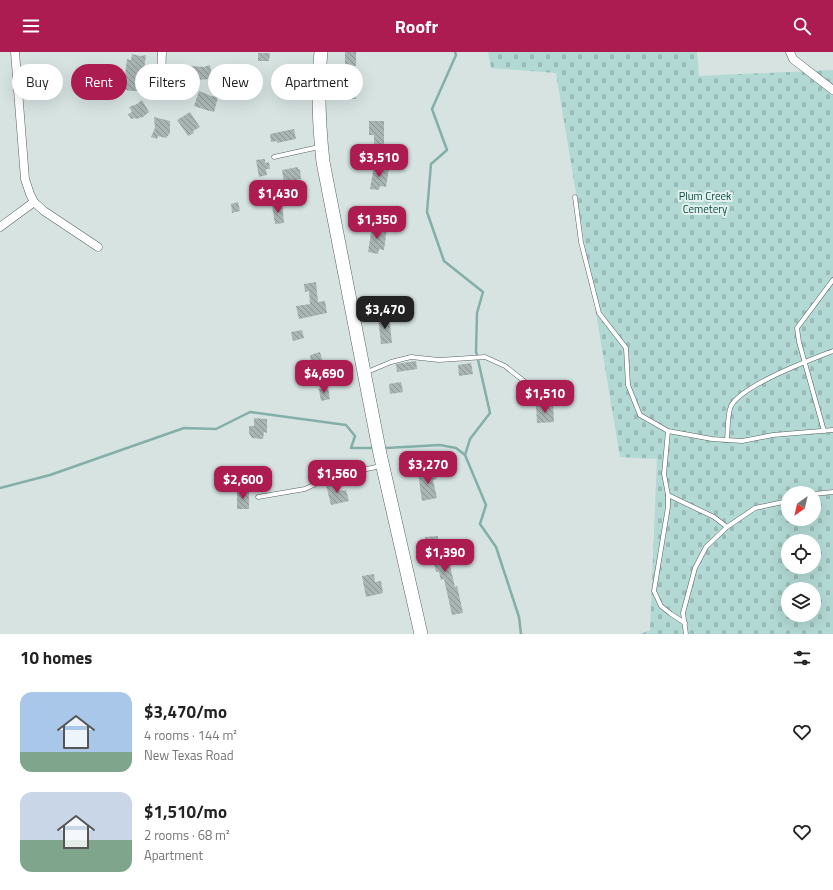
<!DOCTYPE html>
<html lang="en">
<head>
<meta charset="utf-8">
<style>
	:root { --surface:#fff; --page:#f6f6f6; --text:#222; --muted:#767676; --accent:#ac1c51 }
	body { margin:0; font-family:"Titillium Web",sans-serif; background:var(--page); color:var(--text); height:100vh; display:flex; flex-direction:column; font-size:15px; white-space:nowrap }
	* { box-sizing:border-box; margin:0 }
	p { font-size:13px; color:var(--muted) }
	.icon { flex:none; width:22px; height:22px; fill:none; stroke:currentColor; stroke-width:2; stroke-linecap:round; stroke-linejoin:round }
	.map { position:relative; height:582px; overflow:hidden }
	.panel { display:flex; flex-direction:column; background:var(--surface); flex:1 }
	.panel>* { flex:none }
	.top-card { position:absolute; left:12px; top:12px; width:400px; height:36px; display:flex; gap:8px }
	.needle { width:26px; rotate:214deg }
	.tools { position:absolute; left:781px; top:434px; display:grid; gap:8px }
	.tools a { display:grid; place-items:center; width:40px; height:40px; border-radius:50%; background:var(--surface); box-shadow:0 4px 16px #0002; font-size:20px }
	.price { position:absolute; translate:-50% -34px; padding:0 9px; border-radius:8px; background:var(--accent); color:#fff; font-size:13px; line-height:26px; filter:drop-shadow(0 1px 2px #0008) }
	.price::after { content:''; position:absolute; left:50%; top:24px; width:12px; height:9px; margin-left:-6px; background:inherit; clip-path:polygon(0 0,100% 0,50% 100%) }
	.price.active { background:#222; color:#fff }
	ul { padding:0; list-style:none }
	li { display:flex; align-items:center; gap:12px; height:100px; padding:0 20px }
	li span { display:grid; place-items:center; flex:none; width:112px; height:80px; border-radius:12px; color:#555 }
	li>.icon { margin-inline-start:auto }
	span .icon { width:48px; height:48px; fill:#fffc; stroke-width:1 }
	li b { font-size:17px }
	h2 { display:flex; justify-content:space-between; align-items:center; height:48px; padding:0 20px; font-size:17px }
	.tag { padding:0 14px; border-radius:18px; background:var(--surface); box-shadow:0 4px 16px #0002; font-size:14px; line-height:36px }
	.tag.active { background:var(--accent); color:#fff }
	header { display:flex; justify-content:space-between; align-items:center; height:52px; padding:0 20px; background:var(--accent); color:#fff; font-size:18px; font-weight:700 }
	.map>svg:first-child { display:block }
	.cemetery { fill:url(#cemetery-stones); fill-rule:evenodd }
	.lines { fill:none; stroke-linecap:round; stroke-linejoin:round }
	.stream { stroke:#84afa9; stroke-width:2.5 }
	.building { fill:url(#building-back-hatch) }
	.lane-casing { stroke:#576361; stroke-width:5 }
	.street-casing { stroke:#576361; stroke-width:9 }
	.primary-casing { stroke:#576361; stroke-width:14 }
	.lane { stroke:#fff; stroke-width:4 }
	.street { stroke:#fff; stroke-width:8 }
	.primary { stroke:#fff; stroke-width:13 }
	.labels { text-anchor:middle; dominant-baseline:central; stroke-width:4; stroke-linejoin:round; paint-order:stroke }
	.park-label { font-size:11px; fill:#0c4c46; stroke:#e3f1ee }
</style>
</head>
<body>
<header><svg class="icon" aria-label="menu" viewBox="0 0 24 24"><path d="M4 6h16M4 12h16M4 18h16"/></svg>Roofr<svg class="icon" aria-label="search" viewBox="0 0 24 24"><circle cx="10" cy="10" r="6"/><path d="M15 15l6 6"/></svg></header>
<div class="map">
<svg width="833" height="582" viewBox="0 0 833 582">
	<defs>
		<pattern id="cemetery-stones" width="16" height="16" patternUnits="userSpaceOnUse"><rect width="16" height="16" fill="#b2d9d4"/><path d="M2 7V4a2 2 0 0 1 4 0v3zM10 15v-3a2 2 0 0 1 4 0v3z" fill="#9abbb7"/></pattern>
		<pattern id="building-back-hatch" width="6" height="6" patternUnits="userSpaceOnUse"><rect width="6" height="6" fill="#a9b5b3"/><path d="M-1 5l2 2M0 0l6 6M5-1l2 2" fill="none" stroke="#8a9492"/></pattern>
	</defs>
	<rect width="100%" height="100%" fill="#d6e3e1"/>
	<path class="cemetery" d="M488,0H697L699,24L833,18V582H640L650,578L657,407L620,405L556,21L491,16ZM788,441H814V467H788ZM788,489H814V515H788ZM788,537H814V563H788Z"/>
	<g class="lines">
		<g class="stream">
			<path d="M455,0L456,3L432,57L447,98L431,112L427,160L444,209L483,240L477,261L476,299L490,361L470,387L465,403"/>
			<path d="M386,396L440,393L456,396L465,403L486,453L480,472L496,495L519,565L521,582"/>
			<path d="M0,436L50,423L184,376L216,377L250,360L346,373L355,384L351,396H373"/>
		</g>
	</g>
	<g class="building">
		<rect x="345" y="0" width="11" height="14"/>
		<path d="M258,1H270L269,9H258Z"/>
		<path d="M132,2L140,4L146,3L143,24L144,29L143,32H140V39H132L120,37L122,22L125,23L127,7L131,8Z"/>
		<path d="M210,13L212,27L193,28L191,14L204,15Z"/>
		<path d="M281,23H290L291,29L293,30V37H281Z"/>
		<path d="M356,32V47H345L344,33Z"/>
		<path d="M199,39L211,44L218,45L214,60L206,58L194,54Z"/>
		<path d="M142,48L149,60L143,65L136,67L135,66L131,67L128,62L132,60L129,55L137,52Z"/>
		<path d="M190,60L200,75L193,79L194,81L188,84L177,68Z"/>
		<path d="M154,65L170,69V81L166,86L158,84L157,87L151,85L155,76Z"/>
		<path d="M369,69H384V92H374V83H369Z"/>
		<path d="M294,77L296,87L277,91V89L271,90L270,82Z"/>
		<path d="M265,107V111L269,110L270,117H266L267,123L259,125L256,108Z"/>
		<path d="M374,114L389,116L386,135L380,134L379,138L370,137Z"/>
		<path d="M298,115V117H300L301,127L284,131L282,118Z"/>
		<path d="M238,150L240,159L232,161L231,152Z"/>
		<path d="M282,151L284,171L275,172L272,153Z"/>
		<path d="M372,174L387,176L384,198L379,197L378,202L368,200Z"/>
		<path d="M316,230L318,250L325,249L327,261L299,267L296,254L310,252L309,239L305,240L304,232Z"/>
		<path d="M389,264L392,291L381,292L378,265Z"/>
		<path d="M302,278L304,286L293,289L291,280Z"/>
		<path d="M320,300L324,314L308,319L306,310L311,309L310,303Z"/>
		<path d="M416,309L417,317L397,320L396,312Z"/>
		<path d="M471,311L473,322L459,324L458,313Z"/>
		<path d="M313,323L315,332L303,334L301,326Z"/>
		<path d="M401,330L403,340L390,342L389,332Z"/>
		<path d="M328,336L330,347L321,349L319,337Z"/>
		<path d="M553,352L554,370L537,371L536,353Z"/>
		<path d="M254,366L267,367V381L264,380L263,387L252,386L249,381V374H254Z"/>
		<path d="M440,406L442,416L430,419L428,409Z"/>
		<path d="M435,418L437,427L433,428L437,446L422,449L418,421Z"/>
		<path d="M338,430L340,439L346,438L349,449L331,453L326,433Z"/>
		<rect x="237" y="438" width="12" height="19"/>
		<path d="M438,484V490H440L442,506L450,504L452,514H450L455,535L457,534L463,561L452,563L444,527L441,528L439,520H436L431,500L427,501L425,485Z"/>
		<path d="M374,522L375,530L381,529L383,541L366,545L362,524Z"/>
	</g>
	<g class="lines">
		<defs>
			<g id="lane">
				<path d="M274,105L319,95"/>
				<path d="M575,145L581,190L599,261L626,296L628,333L640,363L668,379L712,387L742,389L773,383L833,378"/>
				<path d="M365,321L391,310L411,305L439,308L485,305L505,314L534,337"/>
				<path d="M668,379L664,422L668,443V455L654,539L661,554L671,562L685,571"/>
				<path d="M824,379L799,290L797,276L833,228"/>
				<path d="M727,388C728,377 727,364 731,354C742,333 810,308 833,299"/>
				<path d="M814,442L833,440"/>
				<path d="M668,443L714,465L727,475"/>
				<path d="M258,445L305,437L324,428L362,418L381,414"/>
				<path d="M686,582L683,561L695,516L706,495L727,475L755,456L788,449"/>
			</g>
			<g id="street">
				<path d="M15,0L25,127L30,142L34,150L44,159L98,195"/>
				<path d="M162,0C161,18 161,26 169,43"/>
				<path d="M790,0L793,7L833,38"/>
				<path d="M0,175L34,150"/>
			</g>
			<path id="primary" d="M321,0C317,37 319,73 323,110L380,402L421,582"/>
		</defs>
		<use href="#lane" class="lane-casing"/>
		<use href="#street" class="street-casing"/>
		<use href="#primary" class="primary-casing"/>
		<use href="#lane" class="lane"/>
		<use href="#street" class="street"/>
		<use href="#primary" class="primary"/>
	</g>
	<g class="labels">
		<g class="park-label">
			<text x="705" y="144">Plum Creek<tspan x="705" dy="13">Cemetery</tspan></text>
		</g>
	</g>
</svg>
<div class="tools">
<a><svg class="needle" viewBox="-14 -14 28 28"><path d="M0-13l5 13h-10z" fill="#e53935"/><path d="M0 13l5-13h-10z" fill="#767676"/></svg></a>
<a><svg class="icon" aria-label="locate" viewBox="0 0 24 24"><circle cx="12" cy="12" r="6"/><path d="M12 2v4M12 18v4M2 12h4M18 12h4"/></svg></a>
<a><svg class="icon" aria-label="layers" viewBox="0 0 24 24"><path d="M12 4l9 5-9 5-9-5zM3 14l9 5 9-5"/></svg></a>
</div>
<b class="price" style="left:379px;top:126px">$3,510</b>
<b class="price" style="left:278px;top:162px">$1,430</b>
<b class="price" style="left:377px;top:188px">$1,350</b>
<b class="price active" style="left:385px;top:278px">$3,470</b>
<b class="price" style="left:324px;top:342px">$4,690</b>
<b class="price" style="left:545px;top:362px">$1,510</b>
<b class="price" style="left:428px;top:433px">$3,270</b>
<b class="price" style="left:337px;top:442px">$1,560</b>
<b class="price" style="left:243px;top:448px">$2,600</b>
<b class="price" style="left:445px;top:521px">$1,390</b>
<div class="top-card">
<a class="tag">Buy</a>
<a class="tag active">Rent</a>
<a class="tag">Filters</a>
<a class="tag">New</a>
<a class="tag">Apartment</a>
</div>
</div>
<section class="panel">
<h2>10 homes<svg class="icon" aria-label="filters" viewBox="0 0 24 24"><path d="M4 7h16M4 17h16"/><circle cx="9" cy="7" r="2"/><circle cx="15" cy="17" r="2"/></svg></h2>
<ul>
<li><span style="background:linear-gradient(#a9c7e8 75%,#7fa58c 0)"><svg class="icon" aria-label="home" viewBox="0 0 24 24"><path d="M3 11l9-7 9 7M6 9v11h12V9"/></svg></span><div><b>$3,470/mo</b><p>4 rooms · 144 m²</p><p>New Texas Road</p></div><svg class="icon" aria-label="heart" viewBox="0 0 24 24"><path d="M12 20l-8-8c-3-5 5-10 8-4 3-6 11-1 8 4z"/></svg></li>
<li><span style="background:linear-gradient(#c9d6e8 60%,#7fa58c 0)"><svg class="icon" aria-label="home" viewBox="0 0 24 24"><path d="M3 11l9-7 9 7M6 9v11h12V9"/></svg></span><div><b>$1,510/mo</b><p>2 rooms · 68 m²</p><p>Apartment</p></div><svg class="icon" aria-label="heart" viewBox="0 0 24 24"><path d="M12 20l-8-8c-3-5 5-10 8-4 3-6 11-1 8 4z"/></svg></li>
</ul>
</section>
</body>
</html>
